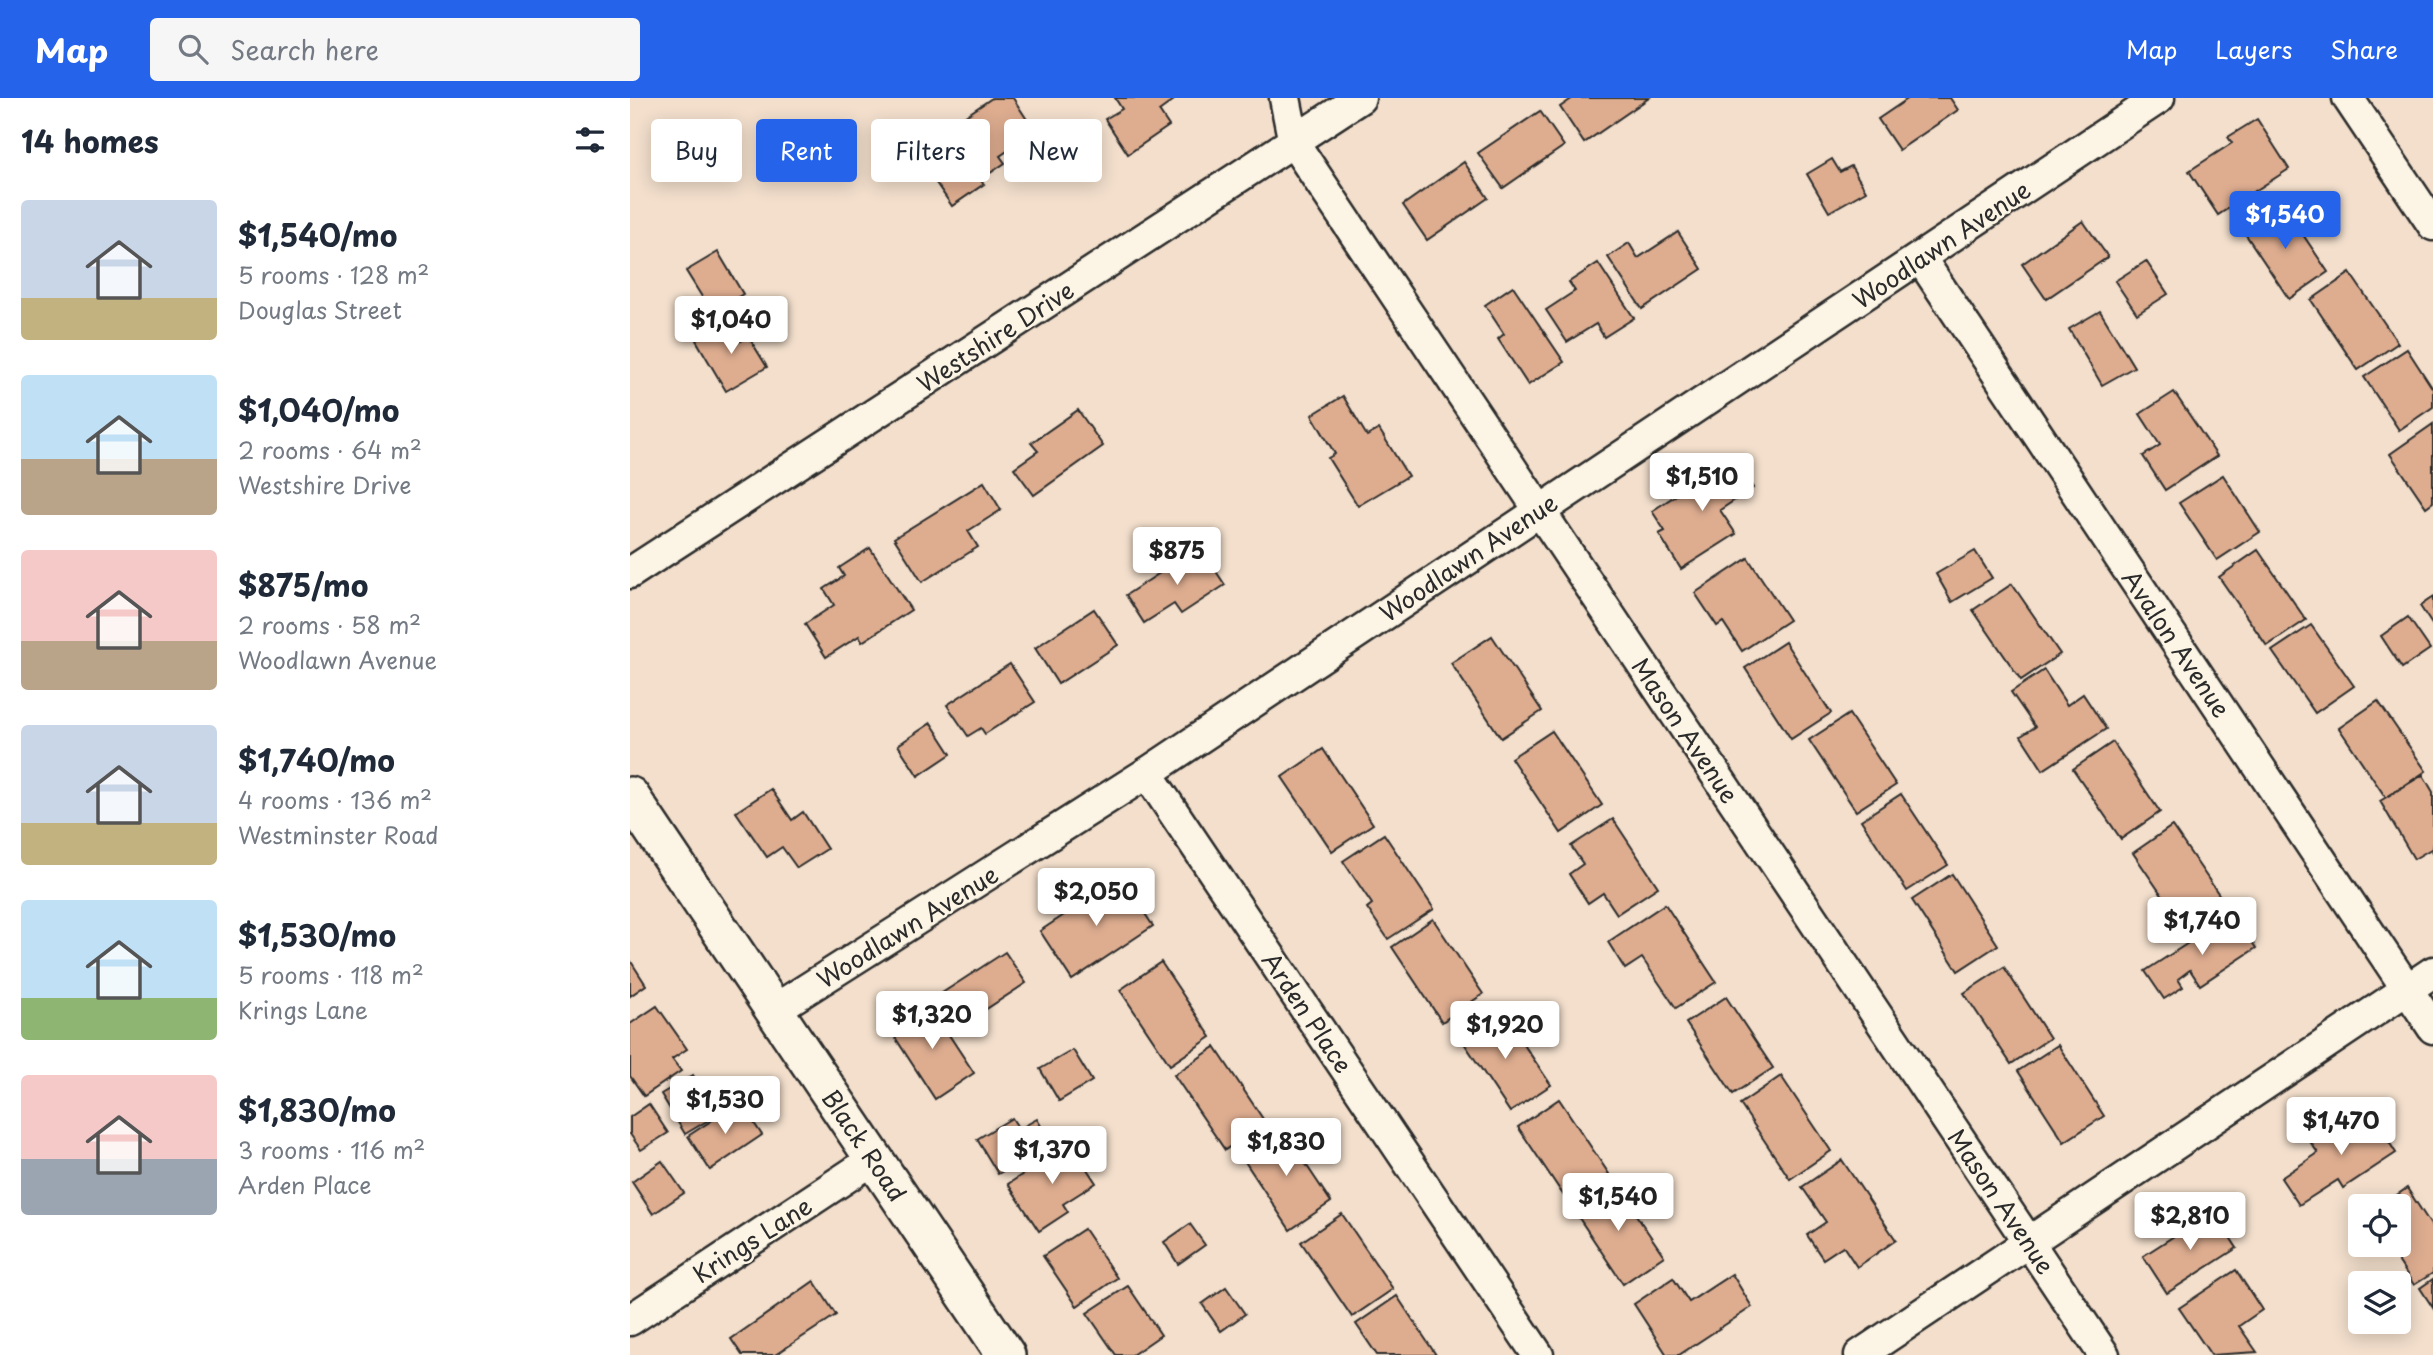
<!DOCTYPE html>
<html lang="en">
<head>
<meta charset="utf-8">
<style>
	:root { --surface:#fff; --page:#f6f6f7; --text:#1f2937; --muted:#747a83; --accent:#2563eb }
	body { margin:0; font-family:"Playpen Sans",sans-serif; background:var(--page); color:var(--text); height:100vh; display:flex; flex-direction:column; font-size:26px; white-space:nowrap }
	* { box-sizing:border-box; margin:0 }
	p { font-size:23px; color:var(--muted) }
	.icon { flex:none; width:38px; height:38px; fill:none; stroke:currentColor; stroke-width:2; stroke-linecap:round; stroke-linejoin:round }
	.map { position:relative; flex:1; overflow:hidden }
	.side { display:flex; flex-direction:column; background:var(--surface); width:630px }
	.side>* { flex:none }
	.banner { position:absolute; left:21px; top:21px; width:665px; height:63px; display:flex; gap:14px }
	.fabs { position:absolute; left:1718px; top:1096px; display:grid; gap:14px }
	.fabs a { display:grid; place-items:center; width:63px; height:63px; border-radius:7px; background:var(--surface); box-shadow:0 4px 18px #0003; font-size:35px }
	.price { position:absolute; translate:-50% -60px; padding:0 16px; border-radius:7px; background:#fff; color:#222; font-size:23px; line-height:46px; filter:drop-shadow(0 2px 4px #0008) }
	.price::after { content:''; position:absolute; left:50%; top:42px; width:21px; height:16px; margin-left:-10px; background:inherit; clip-path:polygon(0 0,100% 0,50% 100%) }
	.price.current { background:var(--accent); color:#fff }
	ul { padding:0; list-style:none }
	li { display:flex; align-items:center; gap:21px; height:175px; padding:0 21px }
	li span { display:grid; place-items:center; flex:none; width:196px; height:140px; border-radius:7px; color:#555 }
	li>.icon { margin-inline-start:auto }
	span .icon { width:84px; height:84px; fill:#fffc; stroke-width:1 }
	li b { font-size:30px }
	h2 { display:flex; justify-content:space-between; align-items:center; height:84px; padding:0 21px; font-size:30px }
	.tag { padding:0 24px; border-radius:7px; background:var(--surface); box-shadow:0 4px 18px #0003; font-size:24px; line-height:63px }
	.tag.current { background:var(--accent); color:#fff }
	header { display:flex; align-items:center; gap:42px; box-sizing:border-box; height:98px; padding:0 35px; background:var(--accent); color:#fff }
	header strong { font-size:33px }
	nav { display:flex; gap:38px; margin-inline-start:auto; font-size:24px }
	.search { width:490px; height:63px; background:var(--page); display:flex; align-items:center; gap:18px; box-sizing:border-box; padding:0 24px; border-radius:7px; color:var(--muted); font-size:26px }
	main { display:flex; flex:1; min-height:0 }
	.map>svg:first-child { display:block }
	.building { fill:#dead90; stroke:#2b2b2b; stroke-width:2 }
	.lines { fill:none; stroke-linecap:round; stroke-linejoin:round }
	.minor-casing { stroke:#2b2b2b; stroke-width:35 }
	.major-casing { stroke:#2b2b2b; stroke-width:42 }
	.minor { stroke:#fcf5e5; stroke-width:30 }
	.major { stroke:#fcf5e5; stroke-width:37 }
	.labels { text-anchor:middle; dominant-baseline:central; stroke-width:5; stroke-linejoin:round; paint-order:stroke }
	.street-label { font-size:24px; fill:#2b2b2b; stroke:#fcf5e5 }
</style>
</head>
<body>
<header>
<strong>Map</strong>
<div class="search"><svg class="icon" aria-label="search" viewBox="0 0 24 24"><circle cx="10" cy="10" r="6"/><path d="M15 15l6 6"/></svg>Search here</div>
<nav><a>Map</a><a>Layers</a><a>Share</a></nav>
</header>
<main>
<section class="side">
<h2>14 homes<svg class="icon" aria-label="filters" viewBox="0 0 24 24"><path d="M4 7h16M4 17h16"/><circle cx="9" cy="7" r="2"/><circle cx="15" cy="17" r="2"/></svg></h2>
<ul>
<li><span style="background:linear-gradient(#c9d6e8 70%,#c2b280 0)"><svg class="icon" aria-label="home" viewBox="0 0 24 24"><path d="M3 11l9-7 9 7M6 9v11h12V9"/></svg></span><div><b>$1,540/mo</b><p>5 rooms · 128 m²</p><p>Douglas Street</p></div></li>
<li><span style="background:linear-gradient(#bfe0f5 60%,#b9a48a 0)"><svg class="icon" aria-label="home" viewBox="0 0 24 24"><path d="M3 11l9-7 9 7M6 9v11h12V9"/></svg></span><div><b>$1,040/mo</b><p>2 rooms · 64 m²</p><p>Westshire Drive</p></div></li>
<li><span style="background:linear-gradient(#f6c9c9 65%,#b9a48a 0)"><svg class="icon" aria-label="home" viewBox="0 0 24 24"><path d="M3 11l9-7 9 7M6 9v11h12V9"/></svg></span><div><b>$875/mo</b><p>2 rooms · 58 m²</p><p>Woodlawn Avenue</p></div></li>
<li><span style="background:linear-gradient(#c9d6e8 70%,#c2b280 0)"><svg class="icon" aria-label="home" viewBox="0 0 24 24"><path d="M3 11l9-7 9 7M6 9v11h12V9"/></svg></span><div><b>$1,740/mo</b><p>4 rooms · 136 m²</p><p>Westminster Road</p></div></li>
<li><span style="background:linear-gradient(#bfe0f5 70%,#8fb573 0)"><svg class="icon" aria-label="home" viewBox="0 0 24 24"><path d="M3 11l9-7 9 7M6 9v11h12V9"/></svg></span><div><b>$1,530/mo</b><p>5 rooms · 118 m²</p><p>Krings Lane</p></div></li>
<li><span style="background:linear-gradient(#f6c9c9 60%,#9aa5b1 0)"><svg class="icon" aria-label="home" viewBox="0 0 24 24"><path d="M3 11l9-7 9 7M6 9v11h12V9"/></svg></span><div><b>$1,830/mo</b><p>3 rooms · 116 m²</p><p>Arden Place</p></div></li>
</ul>
</section>
<div class="map">
<svg width="1803" height="1257" viewBox="0 0 1803 1257">
	<rect width="100%" height="100%" fill="#f3dfcc"/>
	<filter id="ink" filterUnits="userSpaceOnUse"><feTurbulence type="fractalNoise" baseFrequency=".0143" numOctaves="2"/><feDisplacementMap in="SourceGraphic" scale="14" xChannelSelector="R" yChannelSelector="G"/><feConvolveMatrix kernelMatrix="1 2 1 2 8 2 1 2 1" color-interpolation-filters="sRGB"/></filter>
	<g filter="url(#ink)">
		<g class="building">
			<path d="M362,0H383L405,34L370,58L375,65L350,82L354,86L322,108L284,53Z"/>
			<path d="M485,0H543L544,2L529,13L539,28L498,56L475,21L492,11Z"/>
			<path d="M943,0H1019L954,45L930,9Z"/>
			<path d="M1279,0H1320L1328,12L1269,52L1248,21Z"/>
			<path d="M910,13L934,48L873,90L848,55Z"/>
			<path d="M1627,21L1659,71L1588,117L1559,73L1602,45L1598,39Z"/>
			<path d="M1202,61L1210,74L1221,68L1236,93L1199,114L1177,76Z"/>
			<path d="M834,64L858,100L797,142L773,107Z"/>
			<path d="M1651,104L1698,174L1659,201L1612,131Z"/>
			<path d="M1453,123L1478,159L1416,201L1392,166Z"/>
			<path d="M1048,134L1072,171L1012,211L978,159L999,145L1008,160Z"/>
			<path d="M88,154L113,196L82,215L56,173Z"/>
			<path d="M1516,163L1538,196L1507,216L1485,183Z"/>
			<path d="M968,165L1004,220L974,239L966,226L937,244L916,212L945,193L939,184Z"/>
			<path d="M1720,175L1768,245L1728,272L1681,202Z"/>
			<path d="M883,188L934,264L898,287L868,241L874,236L855,207Z"/>
			<path d="M1470,213L1504,269L1472,287L1439,231Z"/>
			<path d="M99,223L111,243L118,238L137,269L96,293L66,242Z"/>
			<path d="M1777,251L1803,291V309L1769,332L1734,279Z"/>
			<path d="M1544,294L1587,358L1535,392L1513,358L1530,347L1510,316Z"/>
			<path d="M713,298L737,338L749,331L778,378L728,408L698,360L705,356L682,317Z"/>
			<path d="M448,312L473,348L404,397L384,370L408,353L401,345Z"/>
			<path d="M1803,326V404L1796,409L1760,356Z"/>
			<path d="M1104,359L1123,390L1090,412L1106,436L1051,471L1029,436L1035,433L1022,413Z"/>
			<path d="M1593,377L1630,434L1587,462L1549,405Z"/>
			<path d="M354,384L371,412L338,433L348,449L292,484L264,440Z"/>
			<path d="M570,449L595,487L551,516L544,506L514,525L496,497Z"/>
			<path d="M240,450L281,512L232,544L229,538L196,559L175,526L204,507L194,491L214,478L209,470Z"/>
			<path d="M1628,452L1676,522L1637,548L1589,479Z"/>
			<path d="M1345,453L1362,480L1322,504L1306,476Z"/>
			<path d="M1118,460L1159,522L1112,553L1093,524L1087,528L1065,495Z"/>
			<path d="M1382,486L1430,556L1391,582L1343,512Z"/>
			<path d="M1803,499V528L1790,508Z"/>
			<path d="M464,511L488,547L428,586L405,550Z"/>
			<path d="M1778,519L1800,551L1772,570L1751,538Z"/>
			<path d="M1681,527L1724,588L1685,615L1642,553Z"/>
			<path d="M862,538L912,613L871,640L821,565Z"/>
			<path d="M1155,544L1201,615L1161,641L1115,570Z"/>
			<path d="M380,566L405,604L355,636L351,630L338,638L317,607Z"/>
			<path d="M1414,572L1437,607L1453,596L1476,631L1413,672L1391,638L1405,629L1381,594Z"/>
			<path d="M1748,603L1796,673L1756,700L1709,630Z"/>
			<path d="M1219,616L1266,687L1226,713L1179,642Z"/>
			<path d="M301,625L321,656L288,678L268,647Z"/>
			<path d="M922,633L972,707L931,735L881,660Z"/>
			<path d="M1483,644L1530,714L1491,741L1443,671Z"/>
			<path d="M693,651L743,726L702,753L652,679Z"/>
			<path d="M1793,677L1803,694V754L1801,751L1784,761L1750,703Z"/>
			<path d="M141,691L162,722L173,714L197,751L167,770L152,749L137,759L106,714Z"/>
			<path d="M1271,696L1318,767L1277,793L1231,722Z"/>
			<path d="M983,721L1028,789L987,816L973,795L958,805L939,776L953,766L941,748Z"/>
			<path d="M1542,728L1590,798L1551,825L1503,755Z"/>
			<path d="M754,736L804,811L758,841L737,810L742,806L713,763Z"/>
			<path d="M1322,776L1368,847L1328,873L1282,802Z"/>
			<path d="M491,779L523,828L442,882L410,833Z"/>
			<path d="M1035,806L1086,884L1046,910L1012,860L995,871L978,844Z"/>
			<path d="M1603,816L1626,850L1570,887L1560,872L1548,881L1553,889L1534,901L1515,873Z"/>
			<path d="M803,821L853,896L812,924L762,849Z"/>
			<path d="M375,854L396,885L329,929L309,897Z"/>
			<path d="M0,862L16,887L0,898Z"/>
			<path d="M531,864L581,939L540,967L490,892Z"/>
			<path d="M1374,869L1420,940L1381,966L1334,895Z"/>
			<path d="M1096,899L1143,970L1103,996L1056,925Z"/>
			<path d="M298,905L344,975L305,1001L259,930Z"/>
			<path d="M27,908L57,951L42,961L51,973L14,998L0,978V926Z"/>
			<path d="M870,911L921,987L880,1014L830,939Z"/>
			<path d="M1428,947L1474,1018L1434,1044L1388,973Z"/>
			<path d="M585,949L635,1024L595,1052L544,977Z"/>
			<path d="M443,952L462,983L429,1003L410,971Z"/>
			<path d="M63,977L87,1017L55,1036L31,996Z"/>
			<path d="M1151,978L1201,1053L1160,1081L1110,1006Z"/>
			<path d="M929,1001L979,1076L938,1104L888,1029Z"/>
			<path d="M110,1004L132,1037L80,1072L58,1038Z"/>
			<path d="M19,1006L38,1035L11,1052L0,1036V1019Z"/>
			<path d="M1737,1009L1766,1055L1713,1090L1708,1082L1669,1107L1651,1080L1688,1055L1681,1045Z"/>
			<path d="M382,1020L389,1031L407,1021L421,1045L368,1076L347,1041Z"/>
			<path d="M651,1029L701,1104L660,1132L610,1056Z"/>
			<path d="M440,1045L466,1085L433,1106L438,1114L409,1133L378,1086Z"/>
			<path d="M1212,1062L1266,1142L1227,1169L1213,1148L1193,1161L1177,1137L1196,1124L1172,1089Z"/>
			<path d="M32,1063L54,1095L23,1116L2,1084Z"/>
			<path d="M983,1083L1034,1158L993,1186L943,1111Z"/>
			<path d="M1777,1090L1803,1130V1175L1784,1187L1757,1146H1769V1108H1751Z"/>
			<path d="M1583,1113L1607,1150L1537,1195L1513,1158Z"/>
			<path d="M712,1116L763,1191L722,1219L671,1144Z"/>
			<path d="M560,1126L575,1147L548,1166L534,1144Z"/>
			<path d="M454,1131L487,1180L447,1208L413,1158Z"/>
			<path d="M1606,1172L1632,1212L1609,1228L1627,1254L1581,1257L1549,1210Z"/>
			<path d="M1102,1176L1122,1209L1049,1257H1037L1004,1206L1043,1180L1059,1204Z"/>
			<path d="M1803,1181V1210L1790,1190Z"/>
			<path d="M184,1183L206,1217L145,1257H112L101,1241Z"/>
			<path d="M498,1188L531,1237L502,1257H486L457,1215Z"/>
			<path d="M596,1189L615,1216L591,1233L572,1206Z"/>
			<path d="M767,1198L806,1257H747L726,1226Z"/>
		</g>
		<g class="lines">
			<defs>
				<g id="minor">
					<path d="M655,0L664,45L1474,1257"/>
					<path d="M1718,0L1803,127"/>
					<path d="M1291,161L1803,930"/>
					<path d="M0,475L730,0"/>
					<path d="M517,675L908,1257"/>
					<path d="M144,912L517,675L1529,0"/>
					<path d="M0,1222L244,1061"/>
					<path d="M1230,1257L1803,874"/>
				</g>
				<path id="major" d="M0,698L376,1257"/>
			</defs>
			<use href="#minor" class="minor-casing"/>
			<use href="#major" class="major-casing"/>
			<use href="#minor" class="minor"/>
			<use href="#major" class="major"/>
		</g>
	</g>
	<g class="labels">
		<g class="street-label">
			<text transform="translate(1311 146) rotate(-34)">Woodlawn Avenue</text>
			<text transform="translate(365 238) rotate(-33)">Westshire Drive</text>
			<text transform="translate(838 459) rotate(-34)">Woodlawn Avenue</text>
			<text transform="translate(1547 545) rotate(56)">Avalon Avenue</text>
			<text transform="translate(1056 632) rotate(56)">Mason Avenue</text>
			<text transform="translate(277 828) rotate(-32)">Woodlawn Avenue</text>
			<text transform="translate(678 914) rotate(56)">Arden Place</text>
			<text transform="translate(235 1047) rotate(56)">Black Road</text>
			<text transform="translate(1372 1103) rotate(56)">Mason Avenue</text>
			<text transform="translate(122 1141) rotate(-33)">Krings Lane</text>
		</g>
	</g>
</svg>
<div class="fabs">
<a><svg class="icon" aria-label="locate" viewBox="0 0 24 24"><circle cx="12" cy="12" r="6"/><path d="M12 2v4M12 18v4M2 12h4M18 12h4"/></svg></a>
<a><svg class="icon" aria-label="layers" viewBox="0 0 24 24"><path d="M12 4l9 5-9 5-9-5zM3 14l9 5 9-5"/></svg></a>
</div>
<b class="price current" style="left:1655px;top:153px">$1,540</b>
<b class="price" style="left:101px;top:258px">$1,040</b>
<b class="price" style="left:1072px;top:415px">$1,510</b>
<b class="price" style="left:547px;top:489px">$875</b>
<b class="price" style="left:466px;top:830px">$2,050</b>
<b class="price" style="left:1572px;top:859px">$1,740</b>
<b class="price" style="left:302px;top:953px">$1,320</b>
<b class="price" style="left:875px;top:963px">$1,920</b>
<b class="price" style="left:95px;top:1038px">$1,530</b>
<b class="price" style="left:1711px;top:1059px">$1,470</b>
<b class="price" style="left:656px;top:1080px">$1,830</b>
<b class="price" style="left:422px;top:1088px">$1,370</b>
<b class="price" style="left:988px;top:1135px">$1,540</b>
<b class="price" style="left:1560px;top:1154px">$2,810</b>
<div class="banner">
<a class="tag">Buy</a>
<a class="tag current">Rent</a>
<a class="tag">Filters</a>
<a class="tag">New</a>
</div>
</div>
</main>
</body>
</html>
